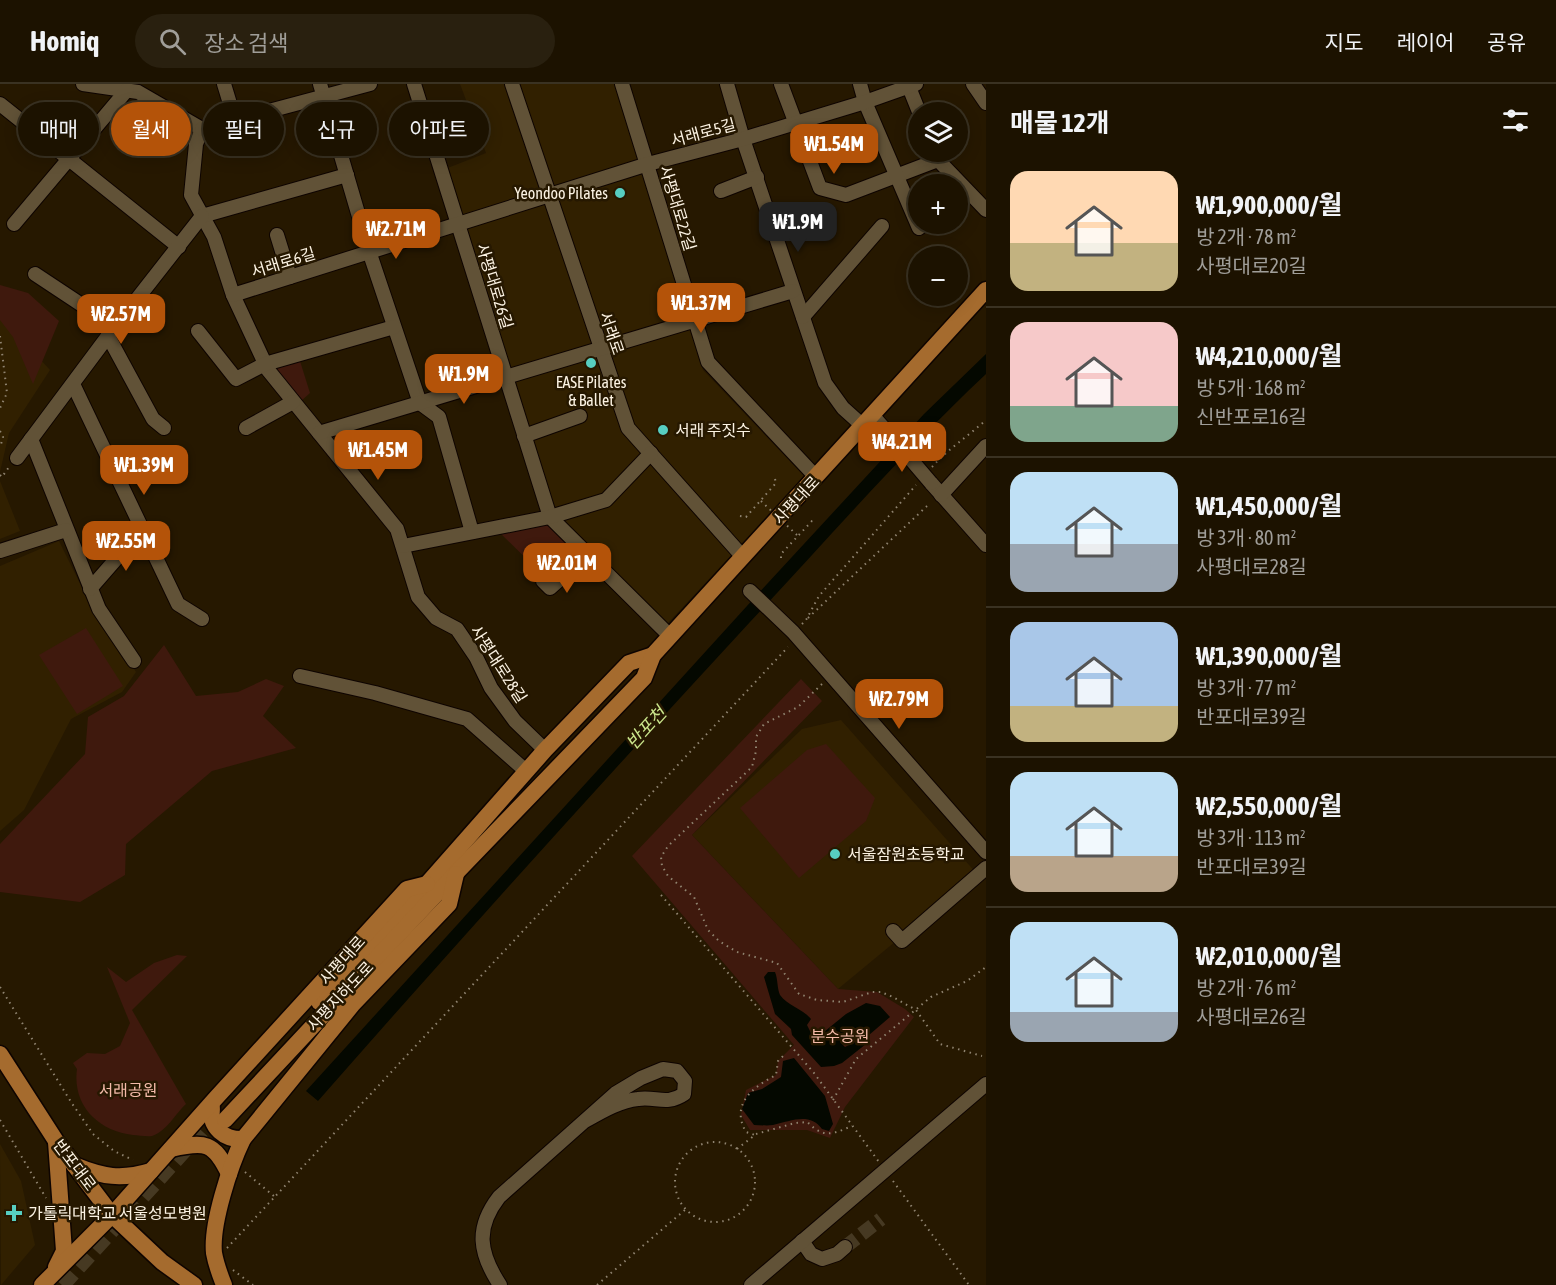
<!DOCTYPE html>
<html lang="ko">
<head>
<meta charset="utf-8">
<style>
	:root { --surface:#1c1200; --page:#29200f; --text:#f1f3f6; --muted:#a09e99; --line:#3a3222; --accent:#b45309 }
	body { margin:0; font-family:"Asap Condensed","Noto Sans KR",sans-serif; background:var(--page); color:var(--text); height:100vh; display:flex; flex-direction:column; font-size:22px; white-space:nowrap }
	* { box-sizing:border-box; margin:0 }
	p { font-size:20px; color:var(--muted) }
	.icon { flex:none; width:33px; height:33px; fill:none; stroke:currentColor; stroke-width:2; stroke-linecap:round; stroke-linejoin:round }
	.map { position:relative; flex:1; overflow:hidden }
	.drawer { display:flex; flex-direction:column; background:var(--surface); width:570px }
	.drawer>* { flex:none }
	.banner { position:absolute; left:18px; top:18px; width:570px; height:54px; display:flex; gap:12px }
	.controls { position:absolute; left:908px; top:18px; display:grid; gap:12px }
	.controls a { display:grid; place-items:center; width:60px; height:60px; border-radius:50%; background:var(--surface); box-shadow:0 3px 15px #0003,0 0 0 2px var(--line); font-size:30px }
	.price { position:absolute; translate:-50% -51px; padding:0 14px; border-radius:12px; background:var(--accent); color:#fff; font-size:20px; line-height:39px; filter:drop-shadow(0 2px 3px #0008) }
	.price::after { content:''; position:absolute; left:50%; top:36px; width:18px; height:14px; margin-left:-9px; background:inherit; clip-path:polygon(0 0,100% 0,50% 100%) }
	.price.active { background:#222; color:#fff }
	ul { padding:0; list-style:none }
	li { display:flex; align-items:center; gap:18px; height:150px; padding:0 24px }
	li+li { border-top:2px solid var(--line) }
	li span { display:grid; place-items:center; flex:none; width:168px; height:120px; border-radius:18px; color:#555 }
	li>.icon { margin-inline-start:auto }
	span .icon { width:72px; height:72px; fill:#fffc; stroke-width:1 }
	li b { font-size:26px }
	h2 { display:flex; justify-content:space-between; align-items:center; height:72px; padding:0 24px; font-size:26px }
	.pill { padding:0 21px; border-radius:27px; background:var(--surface); box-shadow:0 3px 15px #0003,0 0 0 2px var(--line); font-size:21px; line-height:54px }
	.pill.active { background:var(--accent); color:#fff }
	header { display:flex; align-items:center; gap:36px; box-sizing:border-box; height:84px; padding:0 30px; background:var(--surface); border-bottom:2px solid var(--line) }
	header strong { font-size:28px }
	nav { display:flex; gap:33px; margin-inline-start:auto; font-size:21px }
	.search { width:420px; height:54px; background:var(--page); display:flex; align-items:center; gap:15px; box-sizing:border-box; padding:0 21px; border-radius:33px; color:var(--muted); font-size:22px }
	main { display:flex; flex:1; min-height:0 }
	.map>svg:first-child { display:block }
	.built { fill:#312000 }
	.green { fill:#3f190d }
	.water { fill:#040800; fill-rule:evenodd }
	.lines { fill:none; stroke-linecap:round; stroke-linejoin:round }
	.minor-tunnel { stroke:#463922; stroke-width:14; stroke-dasharray:14 7; stroke-linecap:butt }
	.major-tunnel { stroke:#463922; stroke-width:16; stroke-dasharray:16 8; stroke-linecap:butt }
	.minor-casing { stroke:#0e0400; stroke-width:16 }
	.major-casing { stroke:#0e0400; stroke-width:19 }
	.path { stroke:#908470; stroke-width:2; stroke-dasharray:1.5 4.5; stroke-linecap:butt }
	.minor { stroke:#615237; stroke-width:14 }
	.major { stroke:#a56b2e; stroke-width:16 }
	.minor-bridge-casing { stroke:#0e0400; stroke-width:16; stroke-linecap:butt }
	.path-bridge { stroke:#908470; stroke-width:2; stroke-dasharray:1.5 4.5; stroke-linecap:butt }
	.minor-bridge { stroke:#615237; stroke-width:14 }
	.poi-dot { fill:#57cec1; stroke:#261800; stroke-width:2 }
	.labels { text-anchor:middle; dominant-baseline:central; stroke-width:5; stroke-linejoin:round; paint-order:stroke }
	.street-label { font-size:16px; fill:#fcf3e3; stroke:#261800 }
	.poi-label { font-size:16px; fill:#fcf3e3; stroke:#261800; text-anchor:start }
	.park-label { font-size:16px; fill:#f3baa8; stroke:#261800 }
	.water-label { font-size:18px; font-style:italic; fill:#cbe68c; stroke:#261800 }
</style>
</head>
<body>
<header>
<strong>Homiq</strong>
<div class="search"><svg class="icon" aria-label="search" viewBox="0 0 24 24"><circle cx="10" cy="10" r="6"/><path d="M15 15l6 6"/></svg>장소 검색</div>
<nav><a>지도</a><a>레이어</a><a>공유</a></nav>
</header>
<main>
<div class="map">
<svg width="986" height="1201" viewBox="0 0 986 1201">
	<rect width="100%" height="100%" fill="#261800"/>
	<g class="built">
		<path d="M460,0H616L703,286L805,393L667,540L563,438L555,425L445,85L486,69Z"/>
		<path d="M0,232L50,286L9,349L0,388Z"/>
		<path d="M0,397L20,447L0,455Z"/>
		<path d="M59,457L89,518L136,588L122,608L71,635L24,726L0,747V482Z"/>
		<path d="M841,636L977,790L838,905L692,751L802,645Z"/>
		<path d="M0,1060L21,1097L35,1161L1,1201Z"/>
	</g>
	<g class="green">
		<path d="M0,201L28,209L59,237L33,300L13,253L0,236Z"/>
		<path d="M300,277L310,309L301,317L272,286Z"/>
		<path d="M548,438L581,470L550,498L499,448Z"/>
		<path d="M86,544L123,602L77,630L39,571Z"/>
		<path d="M164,561L196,612L238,608L266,595L284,602L263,632L296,664L212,687L126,760L125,791L80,818L0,808V760L85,670L88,633L124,612Z"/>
		<path d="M801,595L822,617L692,751L838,905L877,908L905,925L914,933L845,1023L830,1054L807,1046H750L741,1031L746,1006L776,991L778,977L794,961L632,772Z"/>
		<path d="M826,660L875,714L866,737L799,794L740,724L807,666Z"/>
		<path d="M177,871L187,872L132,926L186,1020C176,1029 166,1048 152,1052C147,1053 138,1051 133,1051C98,1047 72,1021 77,985L73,979L87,969L105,970L120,962L130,939L107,883L126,898L154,879Z"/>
	</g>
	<g class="water">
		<path d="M986,270V290C903,368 828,455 750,538C604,696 460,855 318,1017L306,1007L767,500L924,330Z"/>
		<path d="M768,888H775C778,895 777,905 780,911C788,922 803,925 811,935L807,941L811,949L819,952L846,930L866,919L880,922L890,933L869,951L866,960L842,979L834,982L821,983L792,951L791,945L775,930L764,893ZM855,944L859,946L862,951L859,956L845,963L842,960C841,950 846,947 855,944Z"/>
		<path d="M794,974L825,1012L833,1040L829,1047L822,1045C810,1028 791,1037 773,1041C767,1042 760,1041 754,1041L742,1025L748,1009L762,1005L781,993L783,977Z"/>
	</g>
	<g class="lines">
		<path class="minor-tunnel" d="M845,1163L881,1135"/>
		<path class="major-tunnel" d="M62,1201L218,1029"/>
		<defs>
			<g id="minor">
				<path d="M83,0L138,8L202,45"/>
				<path d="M224,0L235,36"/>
				<path d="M320,0L370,170L420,319L439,333L472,448"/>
				<path d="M414,0L550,433L670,552"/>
				<path d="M512,0L628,344L743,473"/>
				<path d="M622,0L708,278L816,393"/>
				<path d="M727,0L743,55L825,299L843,324L863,342"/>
				<path d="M781,0L820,104L846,111L938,76"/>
				<path d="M860,0L865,18L919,144"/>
				<path d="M973,0L986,19"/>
				<path d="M909,3L919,28"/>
				<path d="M0,20L179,163"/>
				<path d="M202,45L196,60L191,111L214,153L233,211L268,286L397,445L418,513L436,534L457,545L476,573L491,604L515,637L545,666"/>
				<path d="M202,45L370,0"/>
				<path d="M934,68L938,76L986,126"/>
				<path d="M721,107L757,93"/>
				<path d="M202,132L347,91"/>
				<path d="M14,140L127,6"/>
				<path d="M277,151L290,193"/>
				<path d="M35,190L115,243"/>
				<path d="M233,211L648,80L743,55L865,18L916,0"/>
				<path d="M803,233L882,142"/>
				<path d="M198,247L236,295L265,280L394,243"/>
				<path d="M108,252L153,335L164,344"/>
				<path d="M73,300L178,520L202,535"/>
				<path d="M873,332L896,358"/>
				<path d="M246,344L293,318"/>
				<path d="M319,349L793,207"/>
				<path d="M524,352L580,332"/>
				<path d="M31,355L99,525L134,577"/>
				<path d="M17,374L108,252L202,132"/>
				<path d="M931,399L986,461"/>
				<path d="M941,411L986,362"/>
				<path d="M403,462L550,433L606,416L651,369"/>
				<path d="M0,467L66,446"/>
				<path d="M543,497L550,504L588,470"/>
				<path d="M90,505L124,466L146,453"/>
				<path d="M750,507L793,548L986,768"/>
				<path d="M300,592L375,609L467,635L526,687"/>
				<path d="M893,847L902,857L986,784"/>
				<path d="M802,1157L811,1170L822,1175L837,1170L845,1163"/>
				<path d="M500,1201C479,1169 475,1144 499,1113L616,1009L641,994L663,985L677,987L685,997L684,1010C666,1022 656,1012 638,1015C619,1017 601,1028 585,1037"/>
				<path d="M751,1201L986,1000"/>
			</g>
			<g id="major">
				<path d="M319,918L427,800L545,666L629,579L653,571"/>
				<path d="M0,970L56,1057L112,1131L162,1178L194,1201"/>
				<path d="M212,1024C209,1044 225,1056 243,1055"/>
				<path d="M225,1036L456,789L644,594L653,571L986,206"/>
				<path d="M171,1065C205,1057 214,1058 229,1090"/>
				<path d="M74,1081C103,1093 121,1096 151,1087"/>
				<path d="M56,1183L64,1167L56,1058"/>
				<path d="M42,1201L112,1131L215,1015L407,805L427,800"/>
				<path d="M224,1201C220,1191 216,1180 214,1169C211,1140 230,1082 243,1055L353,920L449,820L456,790"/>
			</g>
		</defs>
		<use href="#minor" class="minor-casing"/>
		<use href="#major" class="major-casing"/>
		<g class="path">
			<path d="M0,252L7,309L0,324"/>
			<path d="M0,347L3,353L0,364"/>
			<path d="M932,383C947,366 968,352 986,336"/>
			<path d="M0,391L2,393L9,383"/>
			<path d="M740,432L746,433L776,399L775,395"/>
			<path d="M781,474V470L812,437H815"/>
			<path d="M808,534L927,422"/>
			<path d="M802,540L806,536L819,512L916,401"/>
			<path d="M822,600L798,623L764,640L756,653V667L752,683L668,762L661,773L662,782L668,792L694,813L708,846L719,857L737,868L777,879L799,910L817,916L843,918L872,908H881L893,913L916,926L940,960L982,972"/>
			<path d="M661,811L814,989L879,1078"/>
			<path d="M0,903L71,1018L93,1050L114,1067L133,1076"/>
			<path d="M833,1016L856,975L931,913L967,897L986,883"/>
			<path d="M0,1036L46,1114"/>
			<path d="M756,1050L795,1039L807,1038C811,1041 814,1045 819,1047C829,1053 842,1046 852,1042"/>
			<circle cx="715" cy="1098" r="40"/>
			<path d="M737,1065L755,1051L746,1048C730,1020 753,1003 776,991L778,977L786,969"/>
			<path d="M245,1088L275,1113"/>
			<path d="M893,1097L969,1201"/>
			<path d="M227,1164L788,563"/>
			<path d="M233,1186L253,1201"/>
			<path d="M597,1201L686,1125"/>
		</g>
		<use href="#minor" class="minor"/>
		<use href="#major" class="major"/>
		<defs>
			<path id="minor-bridge" d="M896,358L931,399"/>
		</defs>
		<use href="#minor-bridge" class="minor-bridge-casing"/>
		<path class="path-bridge" d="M761,417L798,452"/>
		<use href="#minor-bridge" class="minor-bridge"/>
	</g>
	<g class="poi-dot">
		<circle cx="620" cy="109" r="6"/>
		<circle cx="591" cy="279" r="6"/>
		<circle cx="663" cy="346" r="6"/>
		<circle cx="835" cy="770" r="6"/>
		<path d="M11 1120h6v6h6v6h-6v6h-6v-6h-6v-6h6z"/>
	</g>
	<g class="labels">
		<g class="street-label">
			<text transform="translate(703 48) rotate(-15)">서래로5길</text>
			<text transform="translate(678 124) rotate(73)">사평대로22길</text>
			<text transform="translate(283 178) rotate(-17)">서래로6길</text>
			<text transform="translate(495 202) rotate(73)">사평대로26길</text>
			<text transform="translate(612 249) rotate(71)">서래로</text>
			<text transform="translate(796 416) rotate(-47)">사평대로</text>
			<text transform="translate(499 580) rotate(57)">사평대로28길</text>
			<text transform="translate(342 876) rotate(-48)">사평대로</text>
			<text transform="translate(340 912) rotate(-47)">사평지하도로</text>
			<text transform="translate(75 1081) rotate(53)">반포대로</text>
		</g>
		<g class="poi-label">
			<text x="608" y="109" text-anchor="end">Yeondoo Pilates</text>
			<text x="591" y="298" text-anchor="middle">EASE Pilates<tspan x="591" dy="18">&amp; Ballet</tspan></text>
			<text x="675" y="346">서래 주짓수</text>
			<text x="847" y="770">서울잠원초등학교</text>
			<text x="28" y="1129">가톨릭대학교 서울성모병원</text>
		</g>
		<g class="park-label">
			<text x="840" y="952">분수공원</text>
			<text x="128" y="1006">서래공원</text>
		</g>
		<g class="water-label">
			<text transform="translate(646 644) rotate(-48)">반포천</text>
		</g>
	</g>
</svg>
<div class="controls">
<a><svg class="icon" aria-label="layers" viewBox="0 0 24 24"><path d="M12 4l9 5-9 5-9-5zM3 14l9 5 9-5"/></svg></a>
<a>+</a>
<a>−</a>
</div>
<b class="price" style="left:834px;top:91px">₩1.54M</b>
<b class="price active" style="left:798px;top:169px">₩1.9M</b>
<b class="price" style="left:396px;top:176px">₩2.71M</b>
<b class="price" style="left:701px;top:250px">₩1.37M</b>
<b class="price" style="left:121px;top:261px">₩2.57M</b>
<b class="price" style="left:464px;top:321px">₩1.9M</b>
<b class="price" style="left:902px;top:389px">₩4.21M</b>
<b class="price" style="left:378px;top:397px">₩1.45M</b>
<b class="price" style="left:144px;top:412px">₩1.39M</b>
<b class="price" style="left:126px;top:488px">₩2.55M</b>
<b class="price" style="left:567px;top:510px">₩2.01M</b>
<b class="price" style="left:899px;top:646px">₩2.79M</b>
<div class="banner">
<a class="pill">매매</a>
<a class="pill active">월세</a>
<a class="pill">필터</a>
<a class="pill">신규</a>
<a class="pill">아파트</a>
</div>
</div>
<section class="drawer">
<h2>매물 12개<svg class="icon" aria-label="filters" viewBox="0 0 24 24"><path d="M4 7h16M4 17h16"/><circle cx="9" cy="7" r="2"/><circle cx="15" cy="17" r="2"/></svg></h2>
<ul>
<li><span style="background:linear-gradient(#ffd9b3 60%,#c2b280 0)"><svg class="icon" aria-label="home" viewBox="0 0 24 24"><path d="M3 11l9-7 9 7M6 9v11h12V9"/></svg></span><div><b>₩1,900,000/월</b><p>방 2개 · 78 m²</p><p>사평대로20길</p></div></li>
<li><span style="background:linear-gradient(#f6c9c9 70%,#7fa58c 0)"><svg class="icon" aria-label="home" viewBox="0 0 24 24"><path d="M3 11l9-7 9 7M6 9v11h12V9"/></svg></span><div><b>₩4,210,000/월</b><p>방 5개 · 168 m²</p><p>신반포로16길</p></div></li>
<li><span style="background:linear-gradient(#bfe0f5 60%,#9aa5b1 0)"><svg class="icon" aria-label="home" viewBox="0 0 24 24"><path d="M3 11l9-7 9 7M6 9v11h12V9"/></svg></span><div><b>₩1,450,000/월</b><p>방 3개 · 80 m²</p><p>사평대로28길</p></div></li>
<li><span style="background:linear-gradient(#a9c7e8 70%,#c2b280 0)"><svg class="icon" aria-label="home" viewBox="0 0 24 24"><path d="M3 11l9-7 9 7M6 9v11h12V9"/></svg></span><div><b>₩1,390,000/월</b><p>방 3개 · 77 m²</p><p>반포대로39길</p></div></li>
<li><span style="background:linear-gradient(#bfe0f5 70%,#b9a48a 0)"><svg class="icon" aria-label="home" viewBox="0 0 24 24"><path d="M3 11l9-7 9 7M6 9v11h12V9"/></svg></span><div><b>₩2,550,000/월</b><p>방 3개 · 113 m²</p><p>반포대로39길</p></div></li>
<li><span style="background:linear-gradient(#bfe0f5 75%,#9aa5b1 0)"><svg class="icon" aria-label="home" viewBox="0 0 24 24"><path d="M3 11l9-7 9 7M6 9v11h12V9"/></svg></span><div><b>₩2,010,000/월</b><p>방 2개 · 76 m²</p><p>사평대로26길</p></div></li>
</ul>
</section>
</main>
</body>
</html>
